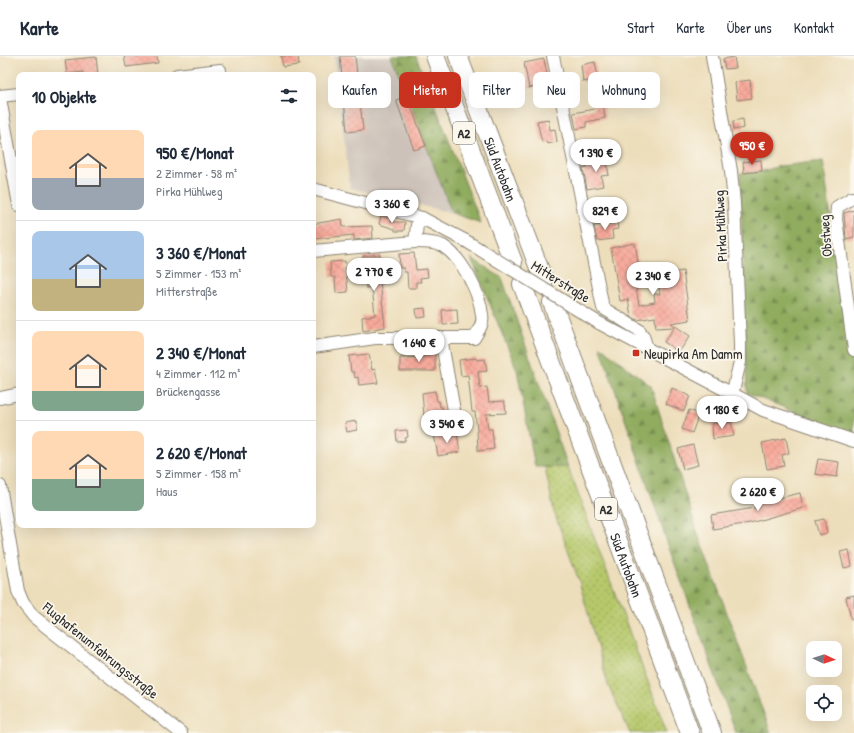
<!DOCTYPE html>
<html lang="de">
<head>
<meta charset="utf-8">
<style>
	:root { --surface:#fff; --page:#f2f2f3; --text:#1f2937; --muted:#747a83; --line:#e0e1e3; --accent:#c8321e }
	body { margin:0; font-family:"Patrick Hand",sans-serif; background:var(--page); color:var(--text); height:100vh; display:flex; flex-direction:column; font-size:15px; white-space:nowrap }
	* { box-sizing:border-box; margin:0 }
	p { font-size:13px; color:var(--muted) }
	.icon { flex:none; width:22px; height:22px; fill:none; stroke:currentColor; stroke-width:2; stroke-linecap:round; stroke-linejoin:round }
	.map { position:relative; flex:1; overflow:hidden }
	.side { position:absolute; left:16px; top:16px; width:300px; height:456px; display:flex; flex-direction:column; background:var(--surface); border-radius:8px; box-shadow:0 4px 16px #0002 }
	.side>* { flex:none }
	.guide { position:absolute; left:328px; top:16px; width:380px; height:36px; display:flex; gap:8px }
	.needle { width:26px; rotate:94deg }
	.controls { position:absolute; left:806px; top:585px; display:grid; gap:8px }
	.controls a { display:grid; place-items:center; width:36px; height:36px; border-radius:8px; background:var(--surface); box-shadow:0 4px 16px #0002; font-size:20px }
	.price { position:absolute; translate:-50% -34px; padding:0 9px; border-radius:14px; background:#fff; color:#222; font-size:13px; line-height:26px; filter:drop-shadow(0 1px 2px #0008) }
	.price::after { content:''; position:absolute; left:50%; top:24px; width:12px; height:9px; margin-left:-6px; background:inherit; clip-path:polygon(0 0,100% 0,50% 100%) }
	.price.on { background:var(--accent); color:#fff }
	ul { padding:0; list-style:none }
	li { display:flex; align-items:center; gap:12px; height:100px; padding:0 16px }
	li+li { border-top:1px solid var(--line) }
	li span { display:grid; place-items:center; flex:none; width:112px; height:80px; border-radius:8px; color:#555 }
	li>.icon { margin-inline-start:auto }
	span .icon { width:48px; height:48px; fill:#fffc; stroke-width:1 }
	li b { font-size:17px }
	h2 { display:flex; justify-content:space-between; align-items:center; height:48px; padding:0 16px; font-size:17px }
	.tag { padding:0 14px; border-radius:8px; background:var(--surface); box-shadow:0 4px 16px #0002; font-size:14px; line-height:36px }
	.tag.on { background:var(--accent); color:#fff }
	header { display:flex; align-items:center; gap:24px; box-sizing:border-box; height:56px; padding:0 20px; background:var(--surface); border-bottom:1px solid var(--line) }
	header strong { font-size:19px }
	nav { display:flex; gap:22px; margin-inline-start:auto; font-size:14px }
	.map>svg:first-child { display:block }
	.industrial { fill:#cdc2b9 }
	.grass { fill:url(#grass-dots); stroke:#707a4b }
	.forest { fill:url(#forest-firs); stroke:#5e6c45 }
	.building { fill:url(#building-cross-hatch) }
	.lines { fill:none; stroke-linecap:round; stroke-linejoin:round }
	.minor-casing { stroke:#8c8473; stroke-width:14 }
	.highway-casing { stroke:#8c8473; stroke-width:20 }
	.minor { stroke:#fff; stroke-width:12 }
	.highway { stroke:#fff; stroke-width:18 }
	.minor-bridge-casing { stroke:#8c8473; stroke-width:14; stroke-linecap:butt }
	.minor-bridge { stroke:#fff; stroke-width:12 }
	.poi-dot { fill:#c8321e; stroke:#fbf7ec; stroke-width:1.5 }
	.labels { text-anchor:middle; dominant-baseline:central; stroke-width:3.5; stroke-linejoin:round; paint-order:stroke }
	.shield { fill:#fbf7ec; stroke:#696865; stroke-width:1 }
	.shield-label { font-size:13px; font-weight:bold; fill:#2b2b2b }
	.street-label { font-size:14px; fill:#2b2b2b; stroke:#fbf7ec }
	.poi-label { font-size:14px; fill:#2b2b2b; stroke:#fbf7ec; text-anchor:start }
</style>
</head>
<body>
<header>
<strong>Karte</strong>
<nav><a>Start</a><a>Karte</a><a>Über uns</a><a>Kontakt</a></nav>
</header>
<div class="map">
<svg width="854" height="677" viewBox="0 0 854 677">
	<defs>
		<pattern id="grass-dots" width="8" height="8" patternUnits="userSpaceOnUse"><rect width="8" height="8" fill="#b6c86b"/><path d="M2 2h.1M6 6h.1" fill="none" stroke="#94a358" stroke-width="1.8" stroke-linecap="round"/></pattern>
		<pattern id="forest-firs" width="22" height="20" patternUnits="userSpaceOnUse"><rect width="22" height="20" fill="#90ac5f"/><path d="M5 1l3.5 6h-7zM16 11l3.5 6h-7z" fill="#768c4f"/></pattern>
		<pattern id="building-cross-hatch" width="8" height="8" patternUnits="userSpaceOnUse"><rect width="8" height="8" fill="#f8aa9b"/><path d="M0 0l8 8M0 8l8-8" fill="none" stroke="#d59286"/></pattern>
	</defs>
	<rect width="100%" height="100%" fill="#fbf7ec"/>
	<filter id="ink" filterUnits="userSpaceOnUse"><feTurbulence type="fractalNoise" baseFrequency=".025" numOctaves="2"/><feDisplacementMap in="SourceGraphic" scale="8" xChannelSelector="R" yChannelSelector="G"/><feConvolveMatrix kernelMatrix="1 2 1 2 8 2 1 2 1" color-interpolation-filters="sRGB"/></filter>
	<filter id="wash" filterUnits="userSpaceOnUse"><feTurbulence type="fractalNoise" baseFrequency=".012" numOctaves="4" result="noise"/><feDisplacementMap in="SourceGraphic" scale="16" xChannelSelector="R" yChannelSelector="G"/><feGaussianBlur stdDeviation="0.9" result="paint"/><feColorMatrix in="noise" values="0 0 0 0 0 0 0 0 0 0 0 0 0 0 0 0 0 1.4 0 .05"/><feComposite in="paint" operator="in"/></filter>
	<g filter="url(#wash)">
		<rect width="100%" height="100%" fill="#eddebb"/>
		<path class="industrial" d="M334,0H392L452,157L350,132Z"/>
		<path class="grass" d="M545,411H568L667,677H630L608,629L579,525L554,456Z"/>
		<g class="forest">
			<path d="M392,0H416L481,167L452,157Z"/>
			<path d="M823,105L854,324V379L747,337L740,117L763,115L780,110Z"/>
			<path d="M471,202L502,222L568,411H535L517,314Z"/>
			<path d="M600,290L651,330L699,481L771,677H736L668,489Z"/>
		</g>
		<g id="blocks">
			<g class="building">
				<path d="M124,0H157L158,7L126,11Z"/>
				<path d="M281,0H298L299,9L283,11Z"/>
				<path d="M340,0H355L363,74L347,76Z"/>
				<path d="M96,1L98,19H83V16L67,18L65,4Z"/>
				<path d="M734,1L736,12L725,13L723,3Z"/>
				<path d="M544,3L549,28L529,32L524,7Z"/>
				<path d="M595,6L598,23L583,26L581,9Z"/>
				<path d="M750,24L752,42L737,44L735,26Z"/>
				<path d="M407,40L426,90L414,94L396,44Z"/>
				<path d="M603,46L605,62L586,66V71L576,73L573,57L595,53L594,47Z"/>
				<path d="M548,63L550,74L555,73L557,86L547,88L546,85L542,86L537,65Z"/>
				<path d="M743,63L744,72L734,74L733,65Z"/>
				<path d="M763,81L766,99L754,101L751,83Z"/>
				<path d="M606,102L609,119L601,120L603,130L587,133L583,112L587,111L586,106Z"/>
				<path d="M761,104L762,115L744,117L743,106Z"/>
				<path d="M854,154V181L846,183L844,157Z"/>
				<path d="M381,160L392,163L391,166H405L404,175H395V173L379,168Z"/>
				<path d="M342,163L343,171L372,170L373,182L354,184V179L313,183V168Z"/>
				<path d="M617,166L618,173L612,174L613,183L597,185L594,170Z"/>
				<path d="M635,187L639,213L633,214L639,249L655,246L654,238H660L658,219L683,215L690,264L671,267L690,280L679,296L664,286L675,271L656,272L655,261L637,264L631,260L628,243L620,245L611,192Z"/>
				<path d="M414,197L416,214L427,213L428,221L420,222L421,226H416V232H408L407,216H404V212H400L399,198Z"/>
				<path d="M380,198L381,225H380L385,271L363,275L362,261L375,259L372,231L366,232L363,200Z"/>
				<path d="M345,205L348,236L336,237L335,221H331L330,206Z"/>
				<path d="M425,252L426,261L417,262L416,253Z"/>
				<path d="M457,253L458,268L443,269L442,254Z"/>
				<path d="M424,297H435V315H400V302L424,301Z"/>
				<path d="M369,298L372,314L375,313L378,327L359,329L358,321L355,322L354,316H351L349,300Z"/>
				<path d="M476,302L477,304L485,303L487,315L478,316L480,332L487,331L489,346L504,345L505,348L506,357L486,358L488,373H492L494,393L478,395L477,374L475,356H472L468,319L461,320L459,304Z"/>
				<path d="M672,332L690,340L684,355L666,348Z"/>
				<path d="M435,335L437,345H439L440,351H442L444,361L435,363L434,359L424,360L422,337Z"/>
				<path d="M689,354L699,358L692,377L682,373Z"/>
				<path d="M356,365L357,374L347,376L345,367Z"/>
				<path d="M725,365V367L731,366L734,380L713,383L712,368Z"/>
				<path d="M407,374L408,381L405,382V385L397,386L396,375Z"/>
				<path d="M450,376V379L457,378L460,396L438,400L434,378Z"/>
				<path d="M786,382L789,397L782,399L784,410L767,413L762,387Z"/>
				<path d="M693,389L698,409L683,413L678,393Z"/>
				<path d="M818,403L839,406L837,421L815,418Z"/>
				<path d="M800,437L803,452L750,467L713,473L711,459L755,452V448Z"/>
				<path d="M824,463L827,477L819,479L815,465Z"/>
				<path d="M849,494L852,510L844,512L840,496Z"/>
				<path d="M854,539V563H851L846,541Z"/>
			</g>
		</g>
	</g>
	<g filter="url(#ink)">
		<use href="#blocks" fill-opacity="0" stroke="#8c8473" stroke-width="1"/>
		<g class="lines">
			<defs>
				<g id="minor">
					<path d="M553,0L603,252L639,274L643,280L647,292"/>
					<path d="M712,0L731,115L734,147L740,288V306L732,339"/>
					<path d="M177,19L220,14"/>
					<path d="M0,40L19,38"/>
					<path d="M0,42L19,149"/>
					<path d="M313,133L422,162L466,185"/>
					<path d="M852,142L837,151L836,163L854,294"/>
					<path d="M313,195L415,186L417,169L422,162"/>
					<path d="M599,267L763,354L854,385"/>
					<path d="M441,282L455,360"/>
					<path d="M313,291L375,282H474C478,275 484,268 482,259C480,237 462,202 443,190C435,186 424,186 415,186"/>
					<path d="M0,342L19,338"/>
					<path d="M0,430L18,535L23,547L34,561L181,677"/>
				</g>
				<g id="highway">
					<path d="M435,0L513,206"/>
					<path id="s1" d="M458,0L544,225"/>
					<path id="s2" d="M522,228L690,677"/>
					<path d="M552,246L712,677"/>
				</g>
			</defs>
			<use href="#minor" class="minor-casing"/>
			<use href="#highway" class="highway-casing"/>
			<use href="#minor" class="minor"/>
			<use href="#highway" class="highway"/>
			<defs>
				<path id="minor-bridge" d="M466,185L599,267"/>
			</defs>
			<use href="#minor-bridge" class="minor-bridge-casing"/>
			<use href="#minor-bridge" class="minor-bridge"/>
		</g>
	</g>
	<rect class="poi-dot" x="632" y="293" width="8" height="8" rx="2"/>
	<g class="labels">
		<g class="shield">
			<rect x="453" y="66" width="22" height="22" rx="3"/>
			<rect x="595" y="442" width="22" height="22" rx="3"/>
		</g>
		<g class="shield-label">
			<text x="464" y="77">A2</text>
			<text x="606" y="453">A2</text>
		</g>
		<g class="street-label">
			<text stroke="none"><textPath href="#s1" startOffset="121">Süd Autobahn</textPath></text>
			<text transform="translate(720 170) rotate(-93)">Pirka Mühlweg</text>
			<text transform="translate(825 180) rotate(-94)">Obstweg</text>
			<text transform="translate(561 225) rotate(32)">Mitterstraße</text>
			<text stroke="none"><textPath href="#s2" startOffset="300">Süd Autobahn</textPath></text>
			<text transform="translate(101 594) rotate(39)">Flughafenumfahrungsstraße</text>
		</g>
		<g class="poi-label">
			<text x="644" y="297">Neupirka Am Damm</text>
		</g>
	</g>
</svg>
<div class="controls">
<a><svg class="needle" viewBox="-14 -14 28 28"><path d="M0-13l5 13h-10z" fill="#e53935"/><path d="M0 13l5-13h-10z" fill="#747a83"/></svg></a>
<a><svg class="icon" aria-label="locate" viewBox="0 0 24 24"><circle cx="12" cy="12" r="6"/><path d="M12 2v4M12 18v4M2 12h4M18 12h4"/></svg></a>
</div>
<b class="price on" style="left:752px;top:110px">950 €</b>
<b class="price" style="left:596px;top:117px">1 390 €</b>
<b class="price" style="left:392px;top:168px">3 360 €</b>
<b class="price" style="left:605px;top:175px">829 €</b>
<b class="price" style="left:374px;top:236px">2 770 €</b>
<b class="price" style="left:653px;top:240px">2 340 €</b>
<b class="price" style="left:419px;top:307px">1 640 €</b>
<b class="price" style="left:722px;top:374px">1 180 €</b>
<b class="price" style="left:447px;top:388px">3 540 €</b>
<b class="price" style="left:758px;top:456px">2 620 €</b>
<div class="guide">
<a class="tag">Kaufen</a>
<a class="tag on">Mieten</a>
<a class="tag">Filter</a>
<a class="tag">Neu</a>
<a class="tag">Wohnung</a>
</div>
<section class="side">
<h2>10 Objekte<svg class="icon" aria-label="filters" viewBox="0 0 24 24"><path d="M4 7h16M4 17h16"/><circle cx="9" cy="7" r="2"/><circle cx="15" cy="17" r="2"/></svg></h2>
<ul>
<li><span style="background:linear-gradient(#ffd9b3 60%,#9aa5b1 0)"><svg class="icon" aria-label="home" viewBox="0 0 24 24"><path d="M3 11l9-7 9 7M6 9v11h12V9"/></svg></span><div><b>950 €/Monat</b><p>2 Zimmer · 58 m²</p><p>Pirka Mühlweg</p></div></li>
<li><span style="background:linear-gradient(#a9c7e8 60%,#c2b280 0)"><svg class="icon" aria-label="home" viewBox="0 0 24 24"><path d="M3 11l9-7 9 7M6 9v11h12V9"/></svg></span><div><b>3 360 €/Monat</b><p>5 Zimmer · 153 m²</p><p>Mitterstraße</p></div></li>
<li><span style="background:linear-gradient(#ffd9b3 75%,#7fa58c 0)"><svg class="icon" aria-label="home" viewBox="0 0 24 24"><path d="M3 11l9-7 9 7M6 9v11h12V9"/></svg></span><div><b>2 340 €/Monat</b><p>4 Zimmer · 112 m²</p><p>Brückengasse</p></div></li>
<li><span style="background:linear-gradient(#ffd9b3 60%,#7fa58c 0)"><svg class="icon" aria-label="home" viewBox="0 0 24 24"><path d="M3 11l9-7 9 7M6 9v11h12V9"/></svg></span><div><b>2 620 €/Monat</b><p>5 Zimmer · 158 m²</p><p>Haus</p></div></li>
</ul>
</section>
</div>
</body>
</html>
